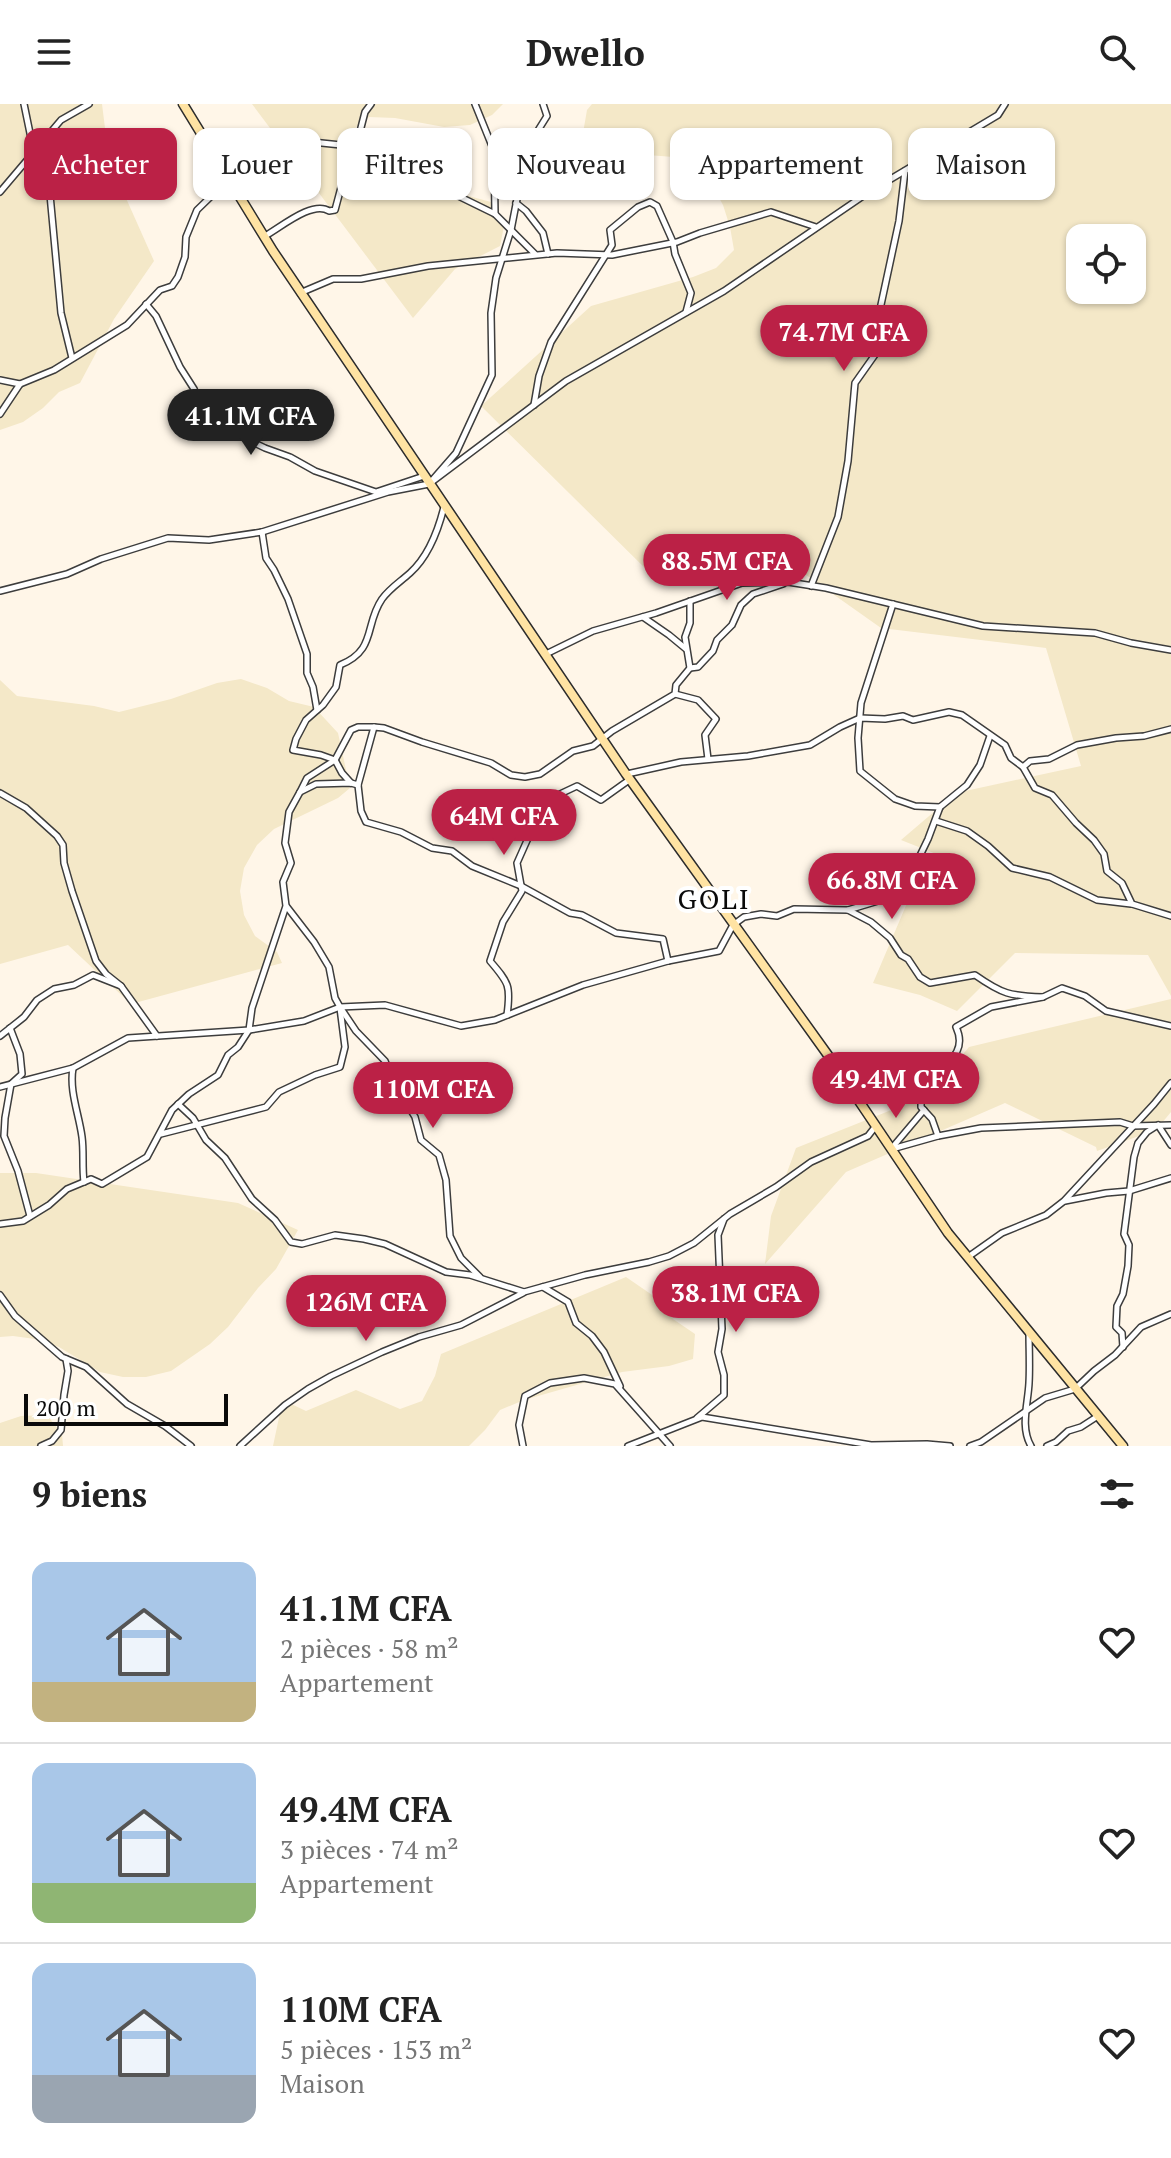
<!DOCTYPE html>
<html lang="fr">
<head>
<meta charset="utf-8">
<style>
	:root { --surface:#fff; --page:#f6f6f6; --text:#222; --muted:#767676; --line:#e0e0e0; --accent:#bb2146 }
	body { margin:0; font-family:"PT Serif",serif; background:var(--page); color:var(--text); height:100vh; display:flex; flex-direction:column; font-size:30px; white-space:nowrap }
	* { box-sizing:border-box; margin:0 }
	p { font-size:26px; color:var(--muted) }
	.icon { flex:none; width:44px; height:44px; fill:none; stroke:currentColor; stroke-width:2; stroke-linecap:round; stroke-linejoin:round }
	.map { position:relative; height:1342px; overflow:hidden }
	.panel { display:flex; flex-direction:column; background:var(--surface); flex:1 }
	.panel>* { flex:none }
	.hud { position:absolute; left:24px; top:24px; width:1124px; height:72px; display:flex; gap:16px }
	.fabs { position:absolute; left:1066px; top:120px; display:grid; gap:16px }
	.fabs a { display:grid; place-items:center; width:80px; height:80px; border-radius:16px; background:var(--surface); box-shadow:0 2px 6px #0004; font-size:40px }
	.scale { position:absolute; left:24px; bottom:20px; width:204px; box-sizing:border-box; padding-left:8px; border:4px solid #0a0a0a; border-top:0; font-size:22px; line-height:28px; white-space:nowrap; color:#0a0a0a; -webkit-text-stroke:6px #fff; paint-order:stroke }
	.price { position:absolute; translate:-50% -68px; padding:0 18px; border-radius:28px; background:var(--accent); color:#fff; font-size:26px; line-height:52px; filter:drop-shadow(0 2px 4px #0008) }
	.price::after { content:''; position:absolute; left:50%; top:48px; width:24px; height:18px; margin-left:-12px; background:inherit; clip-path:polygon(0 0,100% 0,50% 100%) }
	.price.current { background:#222; color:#fff }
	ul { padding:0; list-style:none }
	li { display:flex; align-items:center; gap:24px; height:200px; padding:0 32px }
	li+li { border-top:2px solid var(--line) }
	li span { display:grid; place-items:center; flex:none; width:224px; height:160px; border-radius:16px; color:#555 }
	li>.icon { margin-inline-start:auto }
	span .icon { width:96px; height:96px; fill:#fffc; stroke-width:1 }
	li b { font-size:34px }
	h2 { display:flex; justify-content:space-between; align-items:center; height:96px; padding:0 32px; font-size:34px }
	.chip { padding:0 28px; border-radius:16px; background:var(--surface); box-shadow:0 2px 6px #0004; font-size:28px; line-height:72px }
	.chip.current { background:var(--accent); color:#fff }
	header { display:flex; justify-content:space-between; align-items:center; height:104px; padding:0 32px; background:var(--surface); font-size:36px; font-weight:700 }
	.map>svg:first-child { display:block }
	.farmland { fill:#f4e8c8; fill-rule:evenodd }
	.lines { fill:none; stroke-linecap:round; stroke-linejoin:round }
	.minor-casing { stroke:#3d3d3d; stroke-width:8 }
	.secondary-casing { stroke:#2c2c2c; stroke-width:11 }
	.minor { stroke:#fff; stroke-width:5 }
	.secondary { stroke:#ffe3a3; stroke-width:8 }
	.labels { text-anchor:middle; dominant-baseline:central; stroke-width:8; stroke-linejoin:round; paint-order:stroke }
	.quarter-label { font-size:28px; letter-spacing:2px; fill:#0a0a0a; stroke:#fff }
</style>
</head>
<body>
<header><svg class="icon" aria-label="menu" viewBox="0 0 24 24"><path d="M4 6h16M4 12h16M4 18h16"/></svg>Dwello<svg class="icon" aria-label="search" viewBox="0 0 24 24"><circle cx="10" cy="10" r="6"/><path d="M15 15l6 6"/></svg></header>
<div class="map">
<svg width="1171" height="1342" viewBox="0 0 1171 1342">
	<rect width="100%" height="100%" fill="#fff6e8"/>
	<g class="farmland">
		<path d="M0,0H102L109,56L154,157L114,215L80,279L59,288L43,304L23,318L0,326Z"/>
		<path d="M252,0H503L492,11L470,21L444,23L395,14L369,13L350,28L346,52L365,70L389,80L439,84L491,98L505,117L500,142L455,165L413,214Z"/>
		<path d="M592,0H1171V892L1148,851L1015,849L957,907L920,891L873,879L919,771L957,793L974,765L901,736L956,689L1081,662L1046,544L881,524L806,471L655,474L481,302L591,202L693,173L716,164L734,146L730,123L723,101L711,79L695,62L673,53L623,49L599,50L583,29L587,6ZM1080,134H1132V186H1080Z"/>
		<path d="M241,575L267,584L289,597L314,603L338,629L350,684L338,694L274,725L257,741L244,764L240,787L244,811L255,832L277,848L282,859L131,900L68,841L0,860V576L17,592L94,602L119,608L171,595L217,579Z"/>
		<path d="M1171,895V1008L1156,1026L1097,1047L1096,1043L1005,999L846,1068L765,1160L771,1112L796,1044L929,991L969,943Z"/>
		<path d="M0,1069H36L238,1099L298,1126L276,1165L258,1184L228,1223L210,1240L171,1267L146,1273H123L100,1268L59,1243L35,1235L13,1232L0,1233Z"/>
		<path d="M626,1173L658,1195L673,1215L695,1230L693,1255L669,1262L622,1268L524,1296L500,1306L485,1326L469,1342H273L281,1304L287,1298L306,1307L356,1286L400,1305L422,1297L435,1272L441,1250Z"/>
		<path d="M47,1311L62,1330L63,1342H0V1319L21,1312Z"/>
	</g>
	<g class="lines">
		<defs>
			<g id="minor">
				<path d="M24,0L32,39L49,80L61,209L72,254"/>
				<path d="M475,0L494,47L495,110"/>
				<path d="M543,0L547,12L537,28L516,47L518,90L511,126L496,174L491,209L492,271L456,349L429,380L566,277L724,187L869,88L998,11L1005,0"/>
				<path d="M206,38L244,31L341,41L392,71L444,85L495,110L535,150"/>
				<path d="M0,88L61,16L89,0"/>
				<path d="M516,99L526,107L543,129L548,150"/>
				<path d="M265,132C281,123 313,96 329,107L335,106L343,76L361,53L356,43L365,8L371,0"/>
				<path d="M300,189L333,175H361L428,162L557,149L612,151L677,138L700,129L771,108L816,123"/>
				<path d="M146,200L156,212L180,263L194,285L201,303L230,327L265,344L290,353L315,367L376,388L424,372"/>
				<path d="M0,276L20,280"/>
				<path d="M534,301L539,272L551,238L612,141L610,126L638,103L650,98L657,102L673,138L675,150L691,189L686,208"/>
				<path d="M0,310L20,280L54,266L127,221L160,186L172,182L178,173L185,153L186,133L197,106L229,75"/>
				<path d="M262,428L266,454L274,466L288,495L307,550V569L313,583L317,606"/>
				<path d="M811,482L838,413L848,357L855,279L879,245V210L899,117L905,67"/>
				<path d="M0,487L67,470L101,455L168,434L209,436L262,428L388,388L429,380"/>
				<path d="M893,500L861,599L858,634L860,667L895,695L915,702L940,703"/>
				<path d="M643,513L669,531L686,545"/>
				<path d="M546,550L593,527L656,509L742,479L788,478L826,484L983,522L1095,529L1131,539L1171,546"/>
				<path d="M690,564L698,563L713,547L717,536L732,521L741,501L753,490L783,480"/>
				<path d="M675,590L698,596L716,615L705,631L708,655"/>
				<path d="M1023,663L1035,684L1052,691L1076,719L1094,736L1104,750L1107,767L1122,779L1132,800L1171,812"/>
				<path d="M627,670L681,658L748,652L810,641L840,623L860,614L885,615L903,612L913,616L949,608L962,611L1005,641L1011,654L1023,663L1030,657L1049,655L1077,641L1116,634L1144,632L1171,625"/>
				<path d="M351,679L342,669L335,656L321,651L293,646L296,635L306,616L323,601L336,583L340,561C377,546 364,521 382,495C390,484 400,478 410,469C429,452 438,427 444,403"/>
				<path d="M358,681L361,707L366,718L401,728L432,744L452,747L472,762L521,782L570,809L582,811L616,829L663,835L668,857"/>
				<path d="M300,688L307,674L335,656L351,626L358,623H374"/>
				<path d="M0,689L26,704L57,732L63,741L64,759L72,787L96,857L106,870L121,882"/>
				<path d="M936,717L967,727L988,742L1012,764L1050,773L1097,796L1131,800"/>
				<path d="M287,803L314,838L329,863L335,894L340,903L356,927L385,957L393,977L415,1013L421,1036L439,1051L446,1076L450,1132L461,1154L480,1173"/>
				<path d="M848,806L908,788L915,762L928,735L940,703L967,681L980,661L990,632"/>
				<path d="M507,911C511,882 509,879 490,857L503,818L522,787L517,759L533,723L560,690L577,682L601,696L629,676"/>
				<path d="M10,924L20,950L22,970L11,980L5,1014L4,1032L18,1067L30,1112"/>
				<path d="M0,932L24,913L37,896L54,885L74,881L93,871L121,882L157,932"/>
				<path d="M73,964C69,987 79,1010 82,1033C84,1048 82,1063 84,1078"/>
				<path d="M0,983L73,964L128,934L249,926L304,917L340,903L385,901L461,922L495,916L583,881L668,857L719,847L733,821L744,813L761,810L777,812L794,805L848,806L871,818L890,834L901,851L908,855L920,873L930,879L975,871C1002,890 1010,892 1043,893"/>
				<path d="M178,1000L193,1014L206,1036L225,1054L252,1095L275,1116L291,1138L302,1140L335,1131L364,1135L385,1140L446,1168L470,1171L524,1188L585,1171L649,1158L669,1152L694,1139L730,1110L776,1083L811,1058L868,1032L875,1023"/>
				<path d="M161,1030L266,1003L279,988L315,971L340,963L345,943L340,904"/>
				<path d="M938,1032L932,1015L921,1003C921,998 921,994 922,989C928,964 972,957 956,923L991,903L1043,893L1062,884L1085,892L1106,907L1171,922"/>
				<path d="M891,1045L924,1006"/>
				<path d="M892,1045L938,1032L981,1024L1120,1018L1133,1022L1171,1021"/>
				<path d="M1065,1097L1106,1089L1129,1087L1171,1074"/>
				<path d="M0,1120L23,1117L49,1101L67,1085L91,1075L102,1080L147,1053L172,1006L189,990L218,971L228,951L238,943L249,926L252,904L286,802L283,778L291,759L285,739L289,708L300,688L316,680L351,679L358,681L374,623L384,624L422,638L491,659L511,671L525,673L540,670L573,647L593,642L612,627L675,590L676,581L690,564L685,533L690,519V497"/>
				<path d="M968,1153L1002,1129L1046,1111L1064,1097L1154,1000L1171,979"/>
				<path d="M543,1183L568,1198L576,1219L592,1232L604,1248L620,1282"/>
				<path d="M0,1191L15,1212L62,1253L86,1263L127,1300L165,1322L191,1342"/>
				<path d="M1029,1227C1029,1244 1030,1262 1029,1279C1028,1300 1020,1323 1031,1342"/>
				<path d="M1123,1243L1122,1229L1116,1223L1117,1202L1123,1190L1128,1162L1129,1141L1124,1130L1134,1053L1138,1039L1147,1028L1158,1021L1171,1041"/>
				<path d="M697,1314L724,1291V1271L718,1248L722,1225L718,1131L724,1115"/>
				<path d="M41,1342L52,1337L61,1326L64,1291L68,1267L66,1255"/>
				<path d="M240,1342L285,1301L308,1285L331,1272L382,1248L419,1233L461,1221L523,1189"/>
				<path d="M523,1342L519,1321L525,1292L550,1279L584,1274L615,1280L670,1342"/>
				<path d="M628,1342L702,1313L871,1341L927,1340L950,1342"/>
				<path d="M970,1342L981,1338L1045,1294L1075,1285L1094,1267L1115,1251L1141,1223L1171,1210"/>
				<path d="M1047,1342L1056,1338L1068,1327L1081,1323L1098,1312"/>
			</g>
			<path id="secondary" d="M183,0L273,147L626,670L830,954L948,1129L1123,1342"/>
		</defs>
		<use href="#minor" class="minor-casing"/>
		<use href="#secondary" class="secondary-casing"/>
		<use href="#minor" class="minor"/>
		<use href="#secondary" class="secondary"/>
	</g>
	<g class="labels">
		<g class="quarter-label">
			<text x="714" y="794">GOLI</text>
		</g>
	</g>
</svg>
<div class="fabs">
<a><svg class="icon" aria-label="locate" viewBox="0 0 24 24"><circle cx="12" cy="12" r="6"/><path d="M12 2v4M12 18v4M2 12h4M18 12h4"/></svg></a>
</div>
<div class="scale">200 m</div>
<b class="price" style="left:844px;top:269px">74.7M CFA</b>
<b class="price current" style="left:251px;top:353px">41.1M CFA</b>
<b class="price" style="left:727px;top:498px">88.5M CFA</b>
<b class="price" style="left:504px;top:753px">64M CFA</b>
<b class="price" style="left:892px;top:817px">66.8M CFA</b>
<b class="price" style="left:896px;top:1016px">49.4M CFA</b>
<b class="price" style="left:433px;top:1026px">110M CFA</b>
<b class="price" style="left:736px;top:1230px">38.1M CFA</b>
<b class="price" style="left:366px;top:1239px">126M CFA</b>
<div class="hud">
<a class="chip current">Acheter</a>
<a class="chip">Louer</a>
<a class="chip">Filtres</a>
<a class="chip">Nouveau</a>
<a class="chip">Appartement</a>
<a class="chip">Maison</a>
</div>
</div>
<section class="panel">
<h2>9 biens<svg class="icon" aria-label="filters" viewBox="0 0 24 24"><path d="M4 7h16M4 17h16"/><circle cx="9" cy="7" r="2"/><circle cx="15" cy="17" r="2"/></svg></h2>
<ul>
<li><span style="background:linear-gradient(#a9c7e8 75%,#c2b280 0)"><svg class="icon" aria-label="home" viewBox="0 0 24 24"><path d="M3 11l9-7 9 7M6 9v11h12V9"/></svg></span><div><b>41.1M CFA</b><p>2 pièces · 58 m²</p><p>Appartement</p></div><svg class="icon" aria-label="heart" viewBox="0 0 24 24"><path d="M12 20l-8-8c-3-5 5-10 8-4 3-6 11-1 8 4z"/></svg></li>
<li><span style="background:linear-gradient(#a9c7e8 75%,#8fb573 0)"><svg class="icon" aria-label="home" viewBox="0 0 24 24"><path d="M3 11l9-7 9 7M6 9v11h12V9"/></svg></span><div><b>49.4M CFA</b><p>3 pièces · 74 m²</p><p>Appartement</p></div><svg class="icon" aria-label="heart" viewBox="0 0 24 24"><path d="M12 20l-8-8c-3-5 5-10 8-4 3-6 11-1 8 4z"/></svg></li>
<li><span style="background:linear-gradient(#a9c7e8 70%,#9aa5b1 0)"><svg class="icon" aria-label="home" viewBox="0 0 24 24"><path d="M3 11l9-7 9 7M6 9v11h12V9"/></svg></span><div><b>110M CFA</b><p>5 pièces · 153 m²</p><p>Maison</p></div><svg class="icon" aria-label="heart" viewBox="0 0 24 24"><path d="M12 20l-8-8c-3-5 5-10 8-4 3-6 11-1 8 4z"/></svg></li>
</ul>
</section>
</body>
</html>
